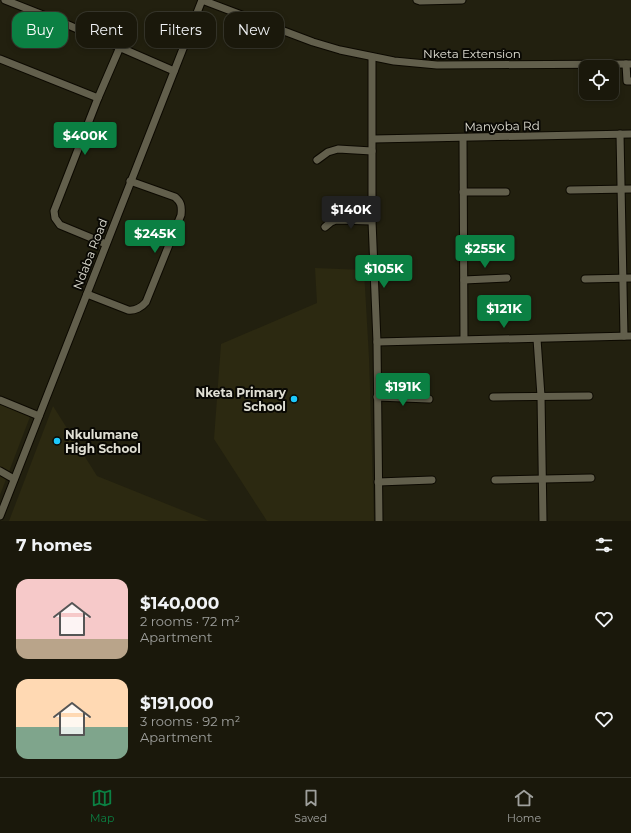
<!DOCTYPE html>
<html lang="en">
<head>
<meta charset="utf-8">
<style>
	:root { --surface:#1a180b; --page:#232114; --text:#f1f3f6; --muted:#9fa09d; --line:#38372c; --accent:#0b8043 }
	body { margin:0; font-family:Montserrat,sans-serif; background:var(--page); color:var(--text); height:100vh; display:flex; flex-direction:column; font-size:15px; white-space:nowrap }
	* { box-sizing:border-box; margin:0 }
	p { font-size:13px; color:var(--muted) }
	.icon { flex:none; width:22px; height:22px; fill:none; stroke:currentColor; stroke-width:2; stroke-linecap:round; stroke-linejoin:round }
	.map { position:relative; height:521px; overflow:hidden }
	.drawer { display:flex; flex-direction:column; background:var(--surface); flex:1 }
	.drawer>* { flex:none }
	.guide { position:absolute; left:12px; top:12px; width:400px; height:36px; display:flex; gap:8px }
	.tools { position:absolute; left:579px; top:60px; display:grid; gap:8px }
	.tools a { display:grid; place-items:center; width:40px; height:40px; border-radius:8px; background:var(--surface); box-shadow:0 2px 6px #0003,0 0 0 1px var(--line); font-size:20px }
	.price { position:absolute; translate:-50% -34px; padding:0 9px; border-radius:4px; background:var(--accent); color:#fff; font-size:13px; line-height:26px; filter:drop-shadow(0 1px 2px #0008) }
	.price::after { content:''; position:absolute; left:50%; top:24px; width:12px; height:9px; margin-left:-6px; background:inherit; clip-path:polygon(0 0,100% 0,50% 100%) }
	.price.active { background:#222; color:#fff }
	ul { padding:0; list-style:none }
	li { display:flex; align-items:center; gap:12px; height:100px; padding:0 16px }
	li span { display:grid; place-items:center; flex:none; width:112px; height:80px; border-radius:12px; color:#555 }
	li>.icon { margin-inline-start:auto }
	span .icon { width:48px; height:48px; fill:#fffc; stroke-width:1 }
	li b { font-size:17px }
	h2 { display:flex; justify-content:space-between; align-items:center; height:48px; padding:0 16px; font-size:17px }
	.tag { padding:0 14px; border-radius:12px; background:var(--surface); box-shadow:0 2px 6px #0003,0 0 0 1px var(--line); font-size:14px; line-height:36px }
	.tag.active { background:var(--accent); color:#fff }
	.tab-bar { display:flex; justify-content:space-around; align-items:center; height:56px; border-top:1px solid var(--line); background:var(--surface); font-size:11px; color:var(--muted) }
	.tab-bar a { display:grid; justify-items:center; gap:2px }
	.tab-bar .active { color:var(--accent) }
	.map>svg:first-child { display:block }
	.built { fill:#2c2911 }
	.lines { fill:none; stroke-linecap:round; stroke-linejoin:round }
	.minor-casing { stroke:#0c0900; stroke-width:9 }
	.minor { stroke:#625f4c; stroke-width:7 }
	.poi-dot { fill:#1cc9fc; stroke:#0a0904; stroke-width:1.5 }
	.labels { text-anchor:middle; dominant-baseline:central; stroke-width:4; stroke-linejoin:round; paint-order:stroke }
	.street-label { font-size:12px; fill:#e0dfd4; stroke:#0a0904 }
	.poi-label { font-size:12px; font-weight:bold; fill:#e0dfd4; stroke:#0a0904; text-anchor:end }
</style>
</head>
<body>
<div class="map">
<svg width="631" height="521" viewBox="0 0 631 521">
	<rect width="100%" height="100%" fill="#22200f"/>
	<g class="built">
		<path d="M315,268L364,270L369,358L374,521H267L214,439L221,344L317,303Z"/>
		<path d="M0,398L33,409L0,495Z"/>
		<path d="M53,406L97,476L209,521H9Z"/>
	</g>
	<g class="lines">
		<defs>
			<g id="minor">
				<path d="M5,0L66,24L174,71"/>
				<path d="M202,0L313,42L340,50L394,61L437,65L631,64"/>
				<path d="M417,0L420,1L462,0"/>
				<path d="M372,57V221L377,342L379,521"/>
				<path d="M0,59L98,98"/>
				<path d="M626,64L627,81H631"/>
				<path d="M620,134L624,336"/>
				<path d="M463,138L464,339"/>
				<path d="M373,139L631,134"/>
				<path d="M317,160L328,152L338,149L372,151"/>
				<path d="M570,190L631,189"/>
				<path d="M463,192H506"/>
				<path d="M325,227L331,222L336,220L372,221"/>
				<path d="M106,244L60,225L55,218L54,211L98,98L120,47"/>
				<path d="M585,279L631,278"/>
				<path d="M464,280L507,278"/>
				<path d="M87,294L128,310C135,311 142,307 146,302L181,215C182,206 181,202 175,197L130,181"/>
				<path d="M537,339L541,396L543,521"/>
				<path d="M377,342L631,336"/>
				<path d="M377,397L429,399"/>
				<path d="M493,397L589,396"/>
				<path d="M0,400L39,416"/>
				<path d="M0,471L14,479"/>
				<path d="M495,480L591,478"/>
				<path d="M378,482L432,480"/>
				<path d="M0,516L202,0"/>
			</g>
		</defs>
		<use href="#minor" class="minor-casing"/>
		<use href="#minor" class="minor"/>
	</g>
	<g class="poi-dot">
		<circle cx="294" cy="399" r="4"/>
		<circle cx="57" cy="441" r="4"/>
	</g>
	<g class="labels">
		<g class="street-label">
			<text x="472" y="53">Nketa Extension</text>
			<text transform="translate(502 126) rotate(-1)">Manyoba Rd</text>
			<text transform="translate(90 254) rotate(-69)">Ndaba Road</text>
		</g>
		<g class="poi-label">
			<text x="286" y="392">Nketa Primary<tspan x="286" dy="14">School</tspan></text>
			<text x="65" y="434" text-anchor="start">Nkulumane<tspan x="65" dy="14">High School</tspan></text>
		</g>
	</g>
</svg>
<div class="tools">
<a><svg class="icon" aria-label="locate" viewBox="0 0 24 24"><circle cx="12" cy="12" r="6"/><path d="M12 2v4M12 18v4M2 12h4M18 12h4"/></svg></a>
</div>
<b class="price" style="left:85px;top:156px">$400K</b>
<b class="price active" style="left:351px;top:230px">$140K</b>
<b class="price" style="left:155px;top:254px">$245K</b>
<b class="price" style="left:485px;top:269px">$255K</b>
<b class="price" style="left:384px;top:289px">$105K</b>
<b class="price" style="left:504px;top:329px">$121K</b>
<b class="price" style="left:403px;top:407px">$191K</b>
<div class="guide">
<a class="tag active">Buy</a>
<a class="tag">Rent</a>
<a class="tag">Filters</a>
<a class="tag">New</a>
</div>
</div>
<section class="drawer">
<h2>7 homes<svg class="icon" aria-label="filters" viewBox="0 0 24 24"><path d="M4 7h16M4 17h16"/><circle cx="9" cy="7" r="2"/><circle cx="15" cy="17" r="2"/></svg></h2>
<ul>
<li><span style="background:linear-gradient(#f6c9c9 75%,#b9a48a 0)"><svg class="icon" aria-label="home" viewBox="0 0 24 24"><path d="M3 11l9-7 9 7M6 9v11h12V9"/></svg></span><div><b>$140,000</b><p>2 rooms · 72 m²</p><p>Apartment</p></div><svg class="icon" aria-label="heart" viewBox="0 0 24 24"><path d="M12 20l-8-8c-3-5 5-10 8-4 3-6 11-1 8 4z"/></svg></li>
<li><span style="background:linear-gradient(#ffd9b3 60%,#7fa58c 0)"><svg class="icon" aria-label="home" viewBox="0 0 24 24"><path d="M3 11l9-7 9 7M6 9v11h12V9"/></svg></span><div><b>$191,000</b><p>3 rooms · 92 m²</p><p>Apartment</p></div><svg class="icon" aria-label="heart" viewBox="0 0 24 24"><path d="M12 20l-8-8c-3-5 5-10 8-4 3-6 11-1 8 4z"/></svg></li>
</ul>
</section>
<nav class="tab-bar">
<a class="active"><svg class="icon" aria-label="map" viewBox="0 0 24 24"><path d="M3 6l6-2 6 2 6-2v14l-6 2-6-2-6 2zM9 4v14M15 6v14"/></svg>Map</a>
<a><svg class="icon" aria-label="saved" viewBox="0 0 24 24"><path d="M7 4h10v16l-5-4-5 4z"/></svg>Saved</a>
<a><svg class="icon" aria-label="home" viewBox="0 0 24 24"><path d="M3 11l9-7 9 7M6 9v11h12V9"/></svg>Home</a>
</nav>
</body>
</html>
